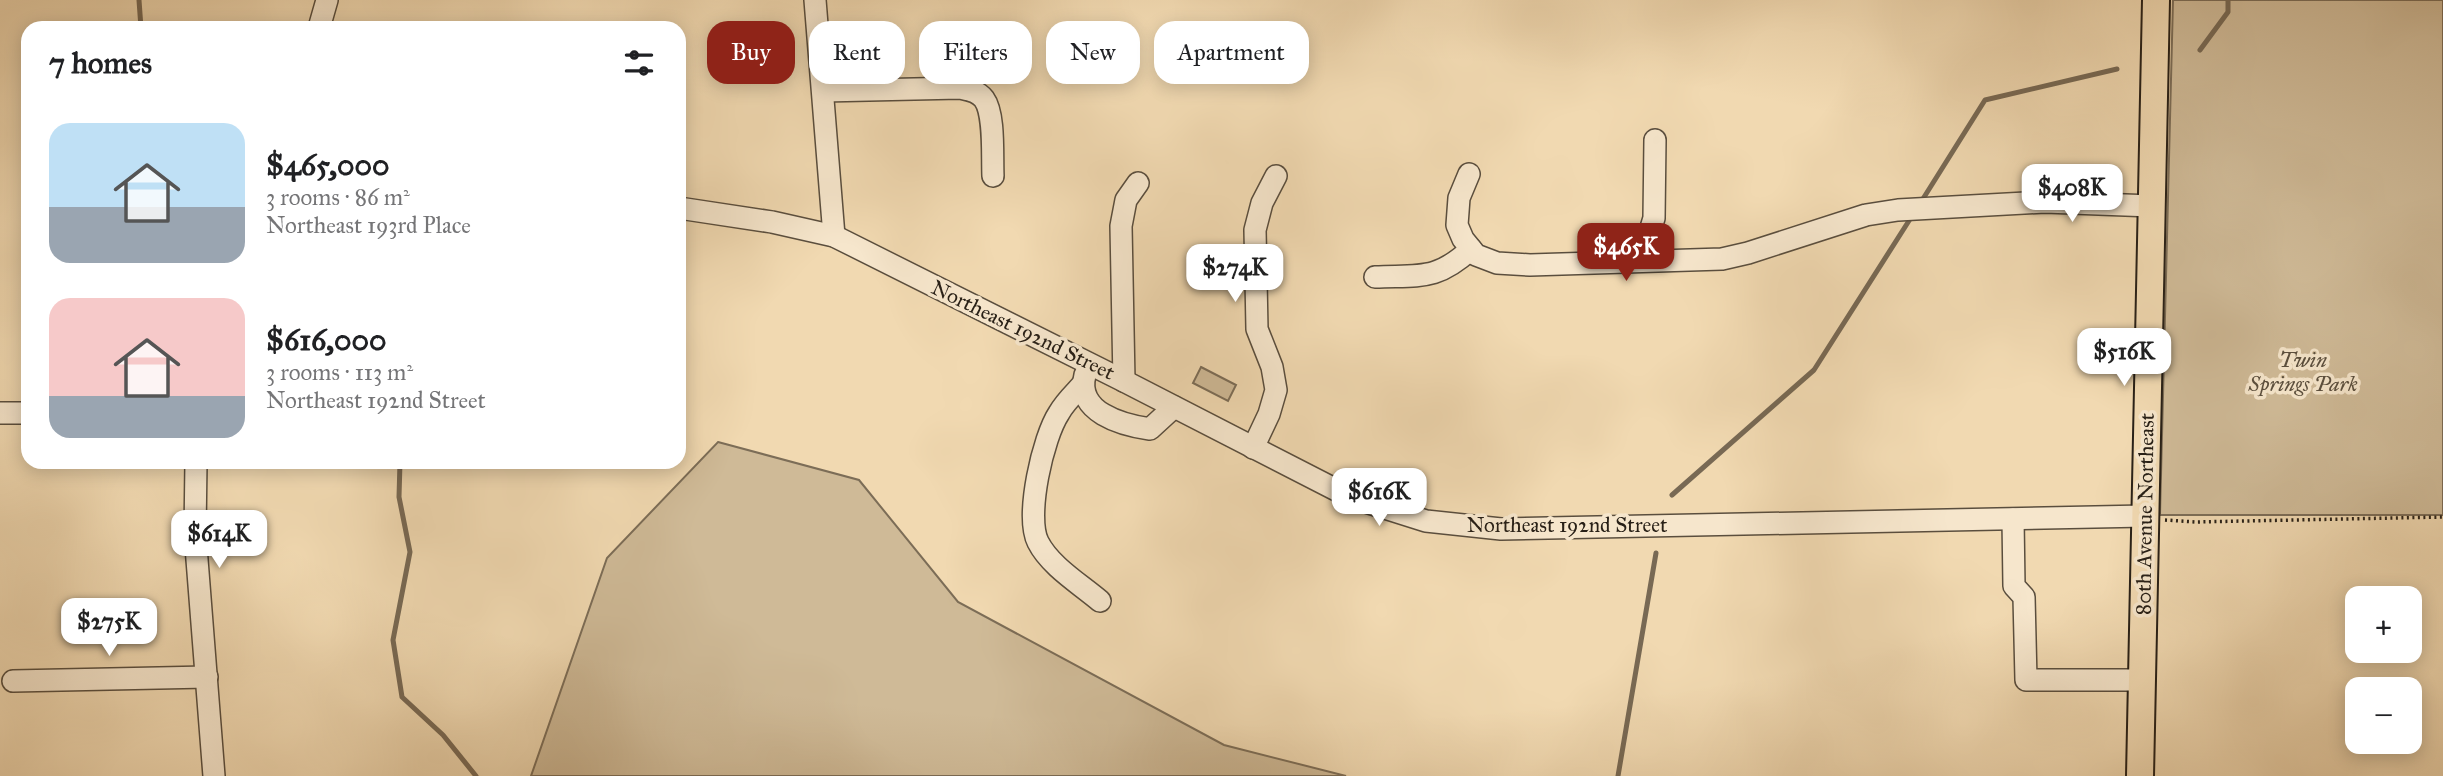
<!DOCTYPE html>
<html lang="en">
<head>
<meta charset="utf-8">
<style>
	:root { --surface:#fff; --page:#f2f2f2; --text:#202124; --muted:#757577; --accent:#8f2418 }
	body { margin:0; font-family:"IM FELL Great Primer",serif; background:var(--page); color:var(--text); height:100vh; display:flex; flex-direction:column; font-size:26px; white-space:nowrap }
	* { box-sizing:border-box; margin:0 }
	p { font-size:23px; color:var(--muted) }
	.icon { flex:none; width:38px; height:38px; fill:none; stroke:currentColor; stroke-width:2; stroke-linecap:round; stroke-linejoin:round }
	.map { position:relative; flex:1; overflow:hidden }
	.panel { position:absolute; left:21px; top:21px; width:665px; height:448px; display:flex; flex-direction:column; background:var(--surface); border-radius:21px; box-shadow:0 4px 18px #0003 }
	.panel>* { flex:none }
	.banner { position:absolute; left:707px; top:21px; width:665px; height:63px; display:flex; gap:14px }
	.fabs { position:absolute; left:2345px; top:586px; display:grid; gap:14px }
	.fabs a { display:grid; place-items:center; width:77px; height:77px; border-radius:14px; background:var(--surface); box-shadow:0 4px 18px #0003; font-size:35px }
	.price { position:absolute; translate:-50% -60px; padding:0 16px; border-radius:14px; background:#fff; color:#222; font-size:23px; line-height:46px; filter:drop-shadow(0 2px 4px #0008) }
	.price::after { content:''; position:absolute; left:50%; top:42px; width:21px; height:16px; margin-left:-10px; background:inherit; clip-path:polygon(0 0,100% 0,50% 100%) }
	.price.selected { background:var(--accent); color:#fff }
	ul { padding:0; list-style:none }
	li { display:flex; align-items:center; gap:21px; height:175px; padding:0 28px }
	li span { display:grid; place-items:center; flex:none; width:196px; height:140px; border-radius:21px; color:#555 }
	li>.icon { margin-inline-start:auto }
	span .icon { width:84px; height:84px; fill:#fffc; stroke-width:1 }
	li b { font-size:30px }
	h2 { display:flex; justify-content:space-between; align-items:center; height:84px; padding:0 28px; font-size:30px }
	.tag { padding:0 24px; border-radius:21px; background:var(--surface); box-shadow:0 4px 18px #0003; font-size:24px; line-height:63px }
	.tag.selected { background:var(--accent); color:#fff }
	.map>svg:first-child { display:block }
	.green { fill:#cfba97; stroke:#7c6d57; stroke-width:2 }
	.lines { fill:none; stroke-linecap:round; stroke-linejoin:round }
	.stream { stroke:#786954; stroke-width:5 }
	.minor-casing { stroke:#5a4e3e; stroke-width:24 }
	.major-casing { stroke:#282017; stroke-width:30 }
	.path { stroke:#282017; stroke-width:3.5; stroke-dasharray:2 3.5; stroke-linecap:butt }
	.minor { stroke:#f6e6cc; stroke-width:21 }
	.major { stroke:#f1d9b1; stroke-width:26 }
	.labels { text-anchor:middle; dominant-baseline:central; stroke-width:7; stroke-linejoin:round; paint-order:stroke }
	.street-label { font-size:21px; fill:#282017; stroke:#f6e6cc }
	.park-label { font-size:21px; font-style:italic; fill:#5a4e3d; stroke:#f6e6cc }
</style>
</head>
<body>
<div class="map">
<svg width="2443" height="776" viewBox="0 0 2443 776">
	<rect width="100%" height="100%" fill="#f1d9b1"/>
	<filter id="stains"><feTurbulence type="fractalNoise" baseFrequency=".00286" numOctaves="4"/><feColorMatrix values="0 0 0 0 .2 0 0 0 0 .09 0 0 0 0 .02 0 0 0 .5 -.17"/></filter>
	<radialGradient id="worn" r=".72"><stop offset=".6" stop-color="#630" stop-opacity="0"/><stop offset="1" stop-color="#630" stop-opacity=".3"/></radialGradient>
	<g class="green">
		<path d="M2173,0H2443V515H2160Z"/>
		<path d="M1201,367L1236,385L1228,401L1193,383Z"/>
		<path d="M718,442L859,480L958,602L1224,745L1346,776H531L607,558Z"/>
	</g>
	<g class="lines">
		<g class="stream">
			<path d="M139,0L141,28"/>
			<path d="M2200,50L2228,12V0"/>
			<path d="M1921,202L1985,100L2117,69"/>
			<path d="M400,462L399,497L410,552L393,640L402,697L443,735L476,776"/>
			<path d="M1672,495L1814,370L1912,216"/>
			<path d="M1618,776L1656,553"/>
		</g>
		<defs>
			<g id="minor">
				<path d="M815,0L834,236"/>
				<path d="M319,28L327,0"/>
				<path d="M823,91L960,88C969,90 978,91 984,99C995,114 992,156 993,176"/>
				<path d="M1469,174L1459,198L1457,225L1463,239L1476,255L1497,263L1530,265L1722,259L1748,253L1866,215L1898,210L2045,202L2152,206"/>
				<path d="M679,208L772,222L834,236L1124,381L1350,497L1426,521L1501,529L2145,516"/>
				<path d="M1641,261L1654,218L1655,140"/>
				<path d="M1375,277C1421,275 1436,281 1471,249"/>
				<path d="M1085,375C1075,412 1122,425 1150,429L1174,407"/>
				<path d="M1124,381L1121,226L1126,200L1138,183"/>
				<path d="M1083,384C1075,393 1065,402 1059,413C1043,437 1025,516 1038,542C1050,566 1080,584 1100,601"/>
				<path d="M0,413H28"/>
				<path d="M1253,448L1269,414L1276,390L1272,367L1257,329L1255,230L1262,203L1276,176"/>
				<path d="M196,462L195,534L214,776"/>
				<path d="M2013,519L2014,586L2024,597L2026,680H2141"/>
				<path d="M13,681L207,677"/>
			</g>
			<path id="major" d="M2140,776L2156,0"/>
		</defs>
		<use href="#minor" class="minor-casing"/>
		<use href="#major" class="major-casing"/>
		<path class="path" d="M2165,520L2195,522L2443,517"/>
		<use href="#minor" class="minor"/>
		<use href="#major" class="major"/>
	</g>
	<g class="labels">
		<g class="street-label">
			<text transform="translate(1023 330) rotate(26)">Northeast 192nd Street</text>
			<text transform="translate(2145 514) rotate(-89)">80th Avenue Northeast</text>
			<text x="1567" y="525">Northeast 192nd Street</text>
		</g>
		<g class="park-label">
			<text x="2303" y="360">Twin<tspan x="2303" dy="24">Springs Park</tspan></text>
		</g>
	</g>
	<rect width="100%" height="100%" filter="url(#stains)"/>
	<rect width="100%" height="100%" fill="url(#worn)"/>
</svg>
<div class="fabs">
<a>+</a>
<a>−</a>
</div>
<b class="price" style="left:2072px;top:224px">$408K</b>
<b class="price selected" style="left:1626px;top:283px">$465K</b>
<b class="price" style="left:1235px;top:304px">$274K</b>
<b class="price" style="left:2124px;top:388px">$516K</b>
<b class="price" style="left:1379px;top:528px">$616K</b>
<b class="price" style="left:219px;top:570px">$614K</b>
<b class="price" style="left:109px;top:658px">$275K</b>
<div class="banner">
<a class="tag selected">Buy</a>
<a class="tag">Rent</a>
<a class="tag">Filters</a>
<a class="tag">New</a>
<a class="tag">Apartment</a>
</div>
<section class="panel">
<h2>7 homes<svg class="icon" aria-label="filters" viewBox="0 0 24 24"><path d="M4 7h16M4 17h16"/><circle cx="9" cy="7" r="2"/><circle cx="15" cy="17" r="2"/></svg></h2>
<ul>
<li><span style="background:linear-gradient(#bfe0f5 60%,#9aa5b1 0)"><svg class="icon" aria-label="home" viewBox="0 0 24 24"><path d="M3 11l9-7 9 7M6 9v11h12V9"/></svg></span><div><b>$465,000</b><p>3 rooms · 86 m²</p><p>Northeast 193rd Place</p></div></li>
<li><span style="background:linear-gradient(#f6c9c9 70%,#9aa5b1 0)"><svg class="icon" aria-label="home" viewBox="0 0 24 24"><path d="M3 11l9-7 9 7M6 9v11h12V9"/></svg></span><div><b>$616,000</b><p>3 rooms · 113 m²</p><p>Northeast 192nd Street</p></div></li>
</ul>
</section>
</div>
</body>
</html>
